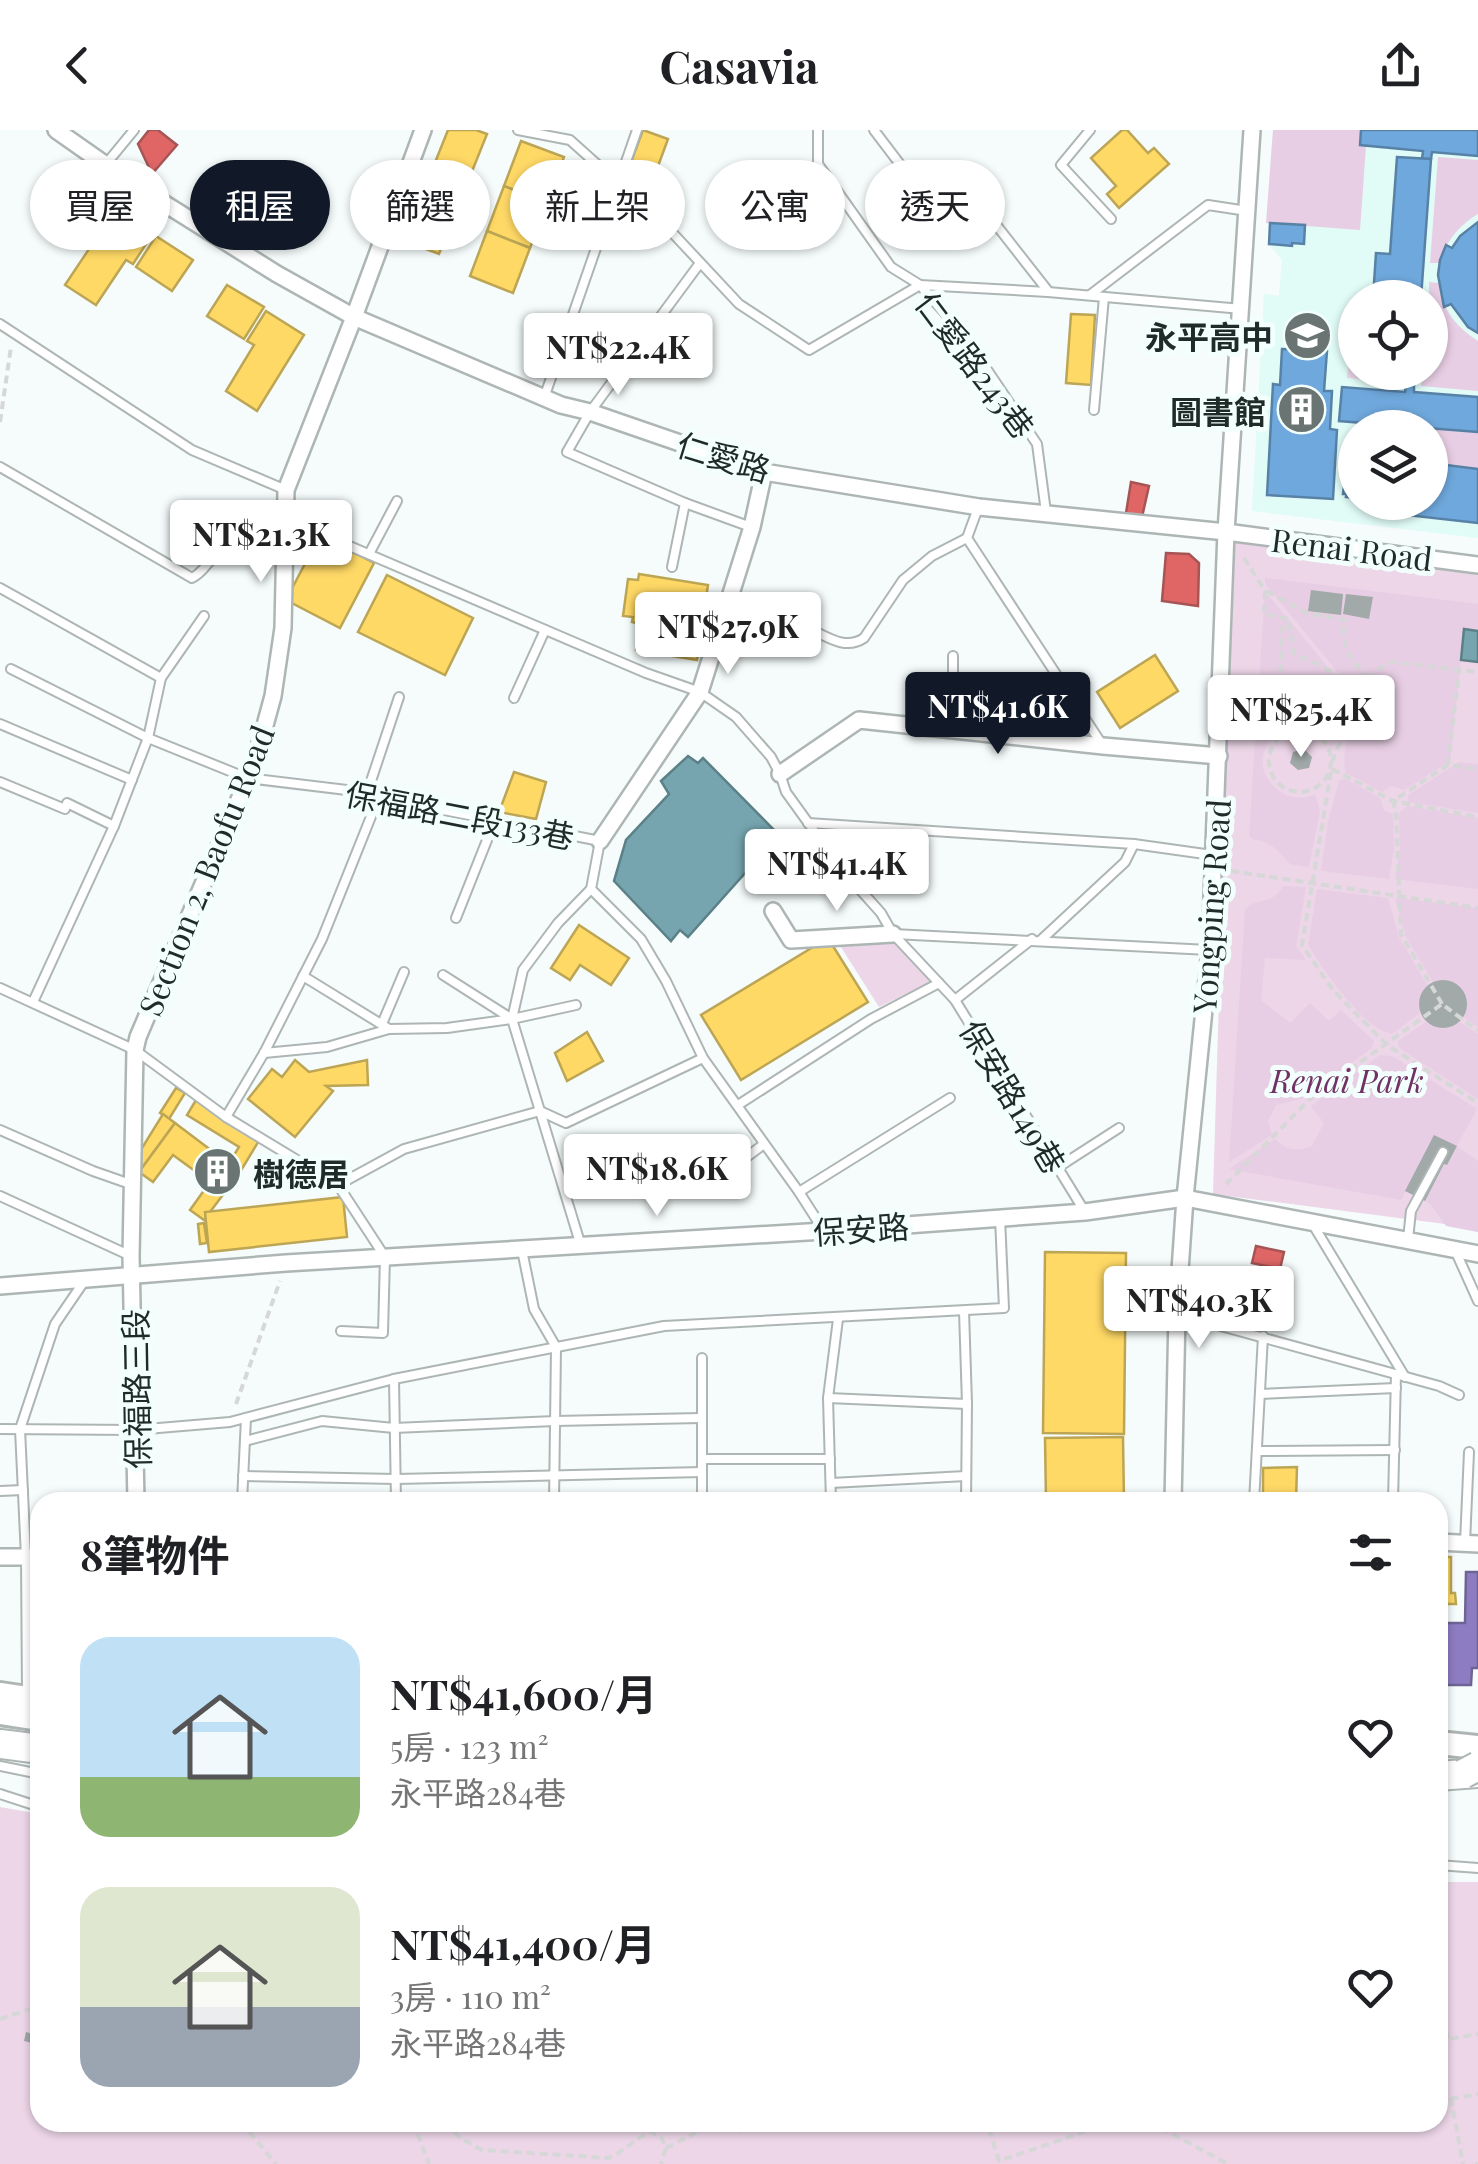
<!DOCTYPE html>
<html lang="zh-TW">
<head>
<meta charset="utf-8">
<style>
	:root { --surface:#fff; --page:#f6f6f6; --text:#202124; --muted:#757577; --accent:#111827 }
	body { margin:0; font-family:"Playfair Display","Noto Sans TC",serif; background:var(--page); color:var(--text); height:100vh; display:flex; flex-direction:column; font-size:38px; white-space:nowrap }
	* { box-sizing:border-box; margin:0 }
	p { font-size:32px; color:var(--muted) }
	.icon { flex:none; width:55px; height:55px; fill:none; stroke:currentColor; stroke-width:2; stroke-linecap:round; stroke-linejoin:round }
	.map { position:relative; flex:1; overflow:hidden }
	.details { position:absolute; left:30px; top:1362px; width:1418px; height:640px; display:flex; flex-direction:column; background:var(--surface); border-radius:30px; box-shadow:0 2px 8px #0004 }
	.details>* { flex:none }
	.banner { position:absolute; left:30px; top:30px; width:1420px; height:90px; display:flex; gap:20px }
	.fabs { position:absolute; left:1338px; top:150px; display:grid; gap:20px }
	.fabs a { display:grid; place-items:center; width:110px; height:110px; border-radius:50%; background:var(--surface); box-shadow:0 2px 8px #0004; font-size:50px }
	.price { position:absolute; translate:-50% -85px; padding:0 22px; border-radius:10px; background:#fff; color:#222; font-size:32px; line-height:65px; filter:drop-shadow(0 2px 5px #0008) }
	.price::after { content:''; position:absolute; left:50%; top:60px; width:30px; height:22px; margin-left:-15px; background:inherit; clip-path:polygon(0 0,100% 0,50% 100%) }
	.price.selected { background:var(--accent); color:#fff }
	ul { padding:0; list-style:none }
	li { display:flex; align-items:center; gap:30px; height:250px; padding:0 50px }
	li span { display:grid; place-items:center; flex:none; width:280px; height:200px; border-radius:30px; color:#555 }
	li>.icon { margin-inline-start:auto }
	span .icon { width:120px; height:120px; fill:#fffc; stroke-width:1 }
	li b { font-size:42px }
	h2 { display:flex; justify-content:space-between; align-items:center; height:120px; padding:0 50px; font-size:42px }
	.chip { padding:0 35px; border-radius:45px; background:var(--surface); box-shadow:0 2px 8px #0004; font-size:35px; line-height:90px }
	.chip.selected { background:var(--accent); color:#fff }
	header { display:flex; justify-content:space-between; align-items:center; height:130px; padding:0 50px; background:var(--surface); font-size:45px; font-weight:700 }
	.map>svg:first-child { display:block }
	.built { fill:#e1fbf7; fill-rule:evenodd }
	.green { fill:#ecd6e8 }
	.forest { fill:#e8cee4 }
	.homes { fill:#ffd966; stroke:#bca554; stroke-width:2.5 }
	.shops { fill:#e06666; stroke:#a65454; stroke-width:2.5 }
	.offices { fill:#8e7cc3; stroke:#6d6495; stroke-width:2.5 }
	.schools { fill:#6fa8dc; stroke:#5782a6; stroke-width:2.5 }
	.public { fill:#76a5af; stroke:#5c8087; stroke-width:2.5 }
	.building { fill:#a1aaa8 }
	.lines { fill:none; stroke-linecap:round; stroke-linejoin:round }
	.service-casing { stroke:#aeb6b5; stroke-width:12 }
	.minor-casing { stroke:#aeb6b5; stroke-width:20 }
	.secondary-casing { stroke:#aeb6b5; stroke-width:28 }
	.trunk-casing { stroke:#aeb6b5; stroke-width:32 }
	.path { stroke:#d6d7d7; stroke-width:4; stroke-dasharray:8 5; stroke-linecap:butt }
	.service { stroke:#fefffe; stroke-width:8 }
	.minor { stroke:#fefffe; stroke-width:15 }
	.secondary { stroke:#fefffe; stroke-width:22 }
	.trunk { stroke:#fefffe; stroke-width:28 }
	.trunk-bridge-casing { stroke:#aeb6b5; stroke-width:32; stroke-linecap:butt }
	.trunk-bridge { stroke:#fefffe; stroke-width:28 }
	.labels { text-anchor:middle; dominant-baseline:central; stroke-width:10; stroke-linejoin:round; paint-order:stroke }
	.poi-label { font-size:32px; font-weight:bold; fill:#1f2b29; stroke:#f2fffd; text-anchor:end }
	.street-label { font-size:32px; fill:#1f2b29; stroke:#f2fffd }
	.park-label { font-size:32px; font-style:italic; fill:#713165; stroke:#f2fffd }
</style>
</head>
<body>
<header><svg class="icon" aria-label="back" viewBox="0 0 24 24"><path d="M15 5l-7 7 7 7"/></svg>Casavia<svg class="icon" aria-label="share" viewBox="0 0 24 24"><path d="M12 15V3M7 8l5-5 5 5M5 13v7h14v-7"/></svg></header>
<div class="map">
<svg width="1478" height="2034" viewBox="0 0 1478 2034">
	<rect width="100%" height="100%" fill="#f5fcfb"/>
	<path class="built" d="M1273,0H1478V408L1252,381L1264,164L1279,166L1282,130L1269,114L1270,94L1266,93ZM1355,168H1430V242H1355ZM1355,298H1430V372H1355Z"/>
	<g class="green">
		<path d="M1352,185H1355V242L1369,243V250L1347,248Z"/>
		<path d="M1233,410L1478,445V1102L1445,1094L1213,1064Z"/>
		<path d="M906,813L930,852L879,877L839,814Z"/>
		<path d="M0,1677L40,1684V1992H1438V1752H1478V2034H0Z"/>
	</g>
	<g class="forest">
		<path d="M1273,0H1361L1360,15L1366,16L1360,100L1266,93Z"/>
		<path d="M1438,27L1478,30V84C1458,96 1446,111 1440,133H1430Z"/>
		<path d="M1429,152L1439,153C1442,180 1456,197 1478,211V261L1421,256L1422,243L1430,242Z"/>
		<path d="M1430,298L1478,302V339L1430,333Z"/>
		<path d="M1265,448L1478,474V501L1464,500L1450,631L1404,660L1392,656L1382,662L1346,643C1339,621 1354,591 1367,575L1364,565L1354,562L1265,454Z"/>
		<path d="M1265,461L1350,564L1346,571L1349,581L1342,595L1330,606C1286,567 1237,629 1278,660C1289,669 1302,669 1315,665L1320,681L1309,737L1290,734C1278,721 1271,711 1253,709L1249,706Z"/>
		<path d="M1459,632L1478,634V683L1408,672V665Z"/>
		<path d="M1344,648L1380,668L1384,680L1393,684L1394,719L1389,749L1321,741L1328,692L1339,651Z"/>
		<path d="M1407,676L1478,688V759L1395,749L1400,722L1399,683Z"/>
		<path d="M1283,756L1306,757L1296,816L1306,830L1265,828L1261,870L1290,893L1310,873L1329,891L1341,880L1374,911L1372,918L1301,969L1276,975L1268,991L1272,1005L1229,1032L1245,779C1259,766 1271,777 1283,756Z"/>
		<path d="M1317,759L1388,768L1399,807L1427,855C1420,863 1417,872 1420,883L1392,904C1364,900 1322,838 1308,815Z"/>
		<path d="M1395,768L1478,778V897L1464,887C1473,864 1457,847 1433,852L1405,805Z"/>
		<path d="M1426,892C1438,901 1448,900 1460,892L1478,904V969L1399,918L1398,911Z"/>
		<path d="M1380,925L1392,926L1477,979L1457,1016L1478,1031V1102L1446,1096L1430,1074L1425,1071L1444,1034L1447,1035L1457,1017L1435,1005L1401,1070L1229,1039L1275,1009C1288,1021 1296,1022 1312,1016L1324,993L1311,976Z"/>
	</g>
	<g class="homes">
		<path d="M448,0H476L487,4L463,64L428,50Z"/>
		<path d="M643,0L668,9L647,66L622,56Z"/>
		<path d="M1122,0H1127L1148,23L1154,18L1169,34L1119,78L1107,64L1116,56L1091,28Z"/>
		<path d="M521,11L564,27L547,73L504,56Z"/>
		<path d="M428,50L463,64L439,124L404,111Z"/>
		<path d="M504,56L547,73L530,118L487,101Z"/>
		<path d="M115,80L152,105L133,134L126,130L96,175L65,155Z"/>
		<path d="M487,101L530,118L513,163L470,146Z"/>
		<path d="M156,106L193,130L172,161L136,137Z"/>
		<path d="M227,155L264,177L244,209L207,186Z"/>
		<path d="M266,181L304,205L257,281L226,261L254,215L247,211Z"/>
		<path d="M1071,184L1095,185L1091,255L1066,253Z"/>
		<path d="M320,405L374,433L340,498L286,470Z"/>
		<path d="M639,444L708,455L697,530L636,520L641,494L632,492L633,487L623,486L628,449L638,450Z"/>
		<path d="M387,445L473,488L445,545L358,502Z"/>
		<path d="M1155,525L1178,561L1120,598L1097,562Z"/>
		<path d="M514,642L546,652L536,689L499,682Z"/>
		<path d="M579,795L629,828L611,855L580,835L570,850L551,838Z"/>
		<path d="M828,808L868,872L741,950L701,885Z"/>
		<path d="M587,902L603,931L567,951L555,923Z"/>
		<path d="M295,930L309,942L367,930L368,955L326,956L333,961L295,1007L248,969L272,939L282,947Z"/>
		<path d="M176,958L185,963L169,989L160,983Z"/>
		<path d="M196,970L260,1009L240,1042L229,1033L239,1017L187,985Z"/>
		<path d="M163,984L175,993L139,1042L137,1026Z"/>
		<path d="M175,993L240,1042L204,1090L190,1080L210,1052L173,1025L153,1052L139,1042Z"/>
		<path d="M343,1067L347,1107L209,1122L205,1082Z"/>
		<path d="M204,1093L207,1113L200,1114L198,1094Z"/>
		<path d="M1045,1122L1126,1123L1124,1304L1043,1303Z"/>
		<path d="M1123,1307L1124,1372H1046L1045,1308Z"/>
		<path d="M1297,1337L1296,1372H1263V1338Z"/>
		<path d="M1438,1427H1451V1463H1455L1456,1474H1440V1486H1438Z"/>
	</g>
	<g class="shops">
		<path d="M149,0H158L177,15L152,44L138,14Z"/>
		<path d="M1131,352L1149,356L1142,387L1126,383Z"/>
		<path d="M1166,423L1189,424L1199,433L1198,476L1162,471Z"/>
		<path d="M1256,1116L1284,1122L1280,1139L1252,1133Z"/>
	</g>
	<path class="offices" d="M1466,1442H1478V1538H1472L1471,1555H1443V1567H1438V1493H1465Z"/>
	<g class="schools">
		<path d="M1361,0H1478V26L1432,22L1431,29H1422L1423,21L1360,15Z"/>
		<path d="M1397,27L1431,29L1421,168H1386L1387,154L1374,153L1376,123L1390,124Z"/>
		<path d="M1478,92V203L1468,197L1451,174L1444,177L1438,145L1440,130L1446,115L1452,118L1460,106Z"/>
		<path d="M1270,93L1305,95L1304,114L1292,113V116L1269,114Z"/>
		<path d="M1282,219L1327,221L1324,261H1332L1330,299L1337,300L1333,369L1267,365L1273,254L1280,255Z"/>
		<path d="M1381,242H1415L1414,254L1381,251Z"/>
		<path d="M1406,253L1414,254V262L1478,267V302L1339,291L1342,257L1405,262Z"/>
		<path d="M1352,315H1355V368L1346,367L1347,364H1343L1348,324H1351Z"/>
		<path d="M1430,333L1478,339V393L1371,381L1372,372H1430Z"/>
	</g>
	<g class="public">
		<path d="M1464,499L1478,501V532L1461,530Z"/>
		<path d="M688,626L698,633L703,628L779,705L688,807L680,800L671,811L614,751L626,710L669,664L661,651Z"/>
	</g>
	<g class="building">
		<path d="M1311,460L1343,464L1341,485L1308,481Z"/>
		<path d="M1346,464L1373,467L1369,489L1343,484Z"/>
		<path d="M1263,553L1288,557L1285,580L1260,576Z"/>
		<path d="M1304,619L1312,627L1309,638L1298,640L1290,633L1293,622Z"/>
		<circle cx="1443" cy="874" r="24"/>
		<path d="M1434,1005L1457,1016L1447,1035L1444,1034L1425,1071L1405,1061Z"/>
		<path d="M26,1902L40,1906V1915L24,1911Z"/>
	</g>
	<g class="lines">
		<defs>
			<g id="service">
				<path d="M518,0L570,10L667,97L739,174L809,220L920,155L1048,162L1242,179"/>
				<path d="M818,0V34L891,137L920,155L961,201L1037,314L1046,382"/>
				<path d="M874,0L918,58L954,41L1048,161"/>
				<path d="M1090,0L1061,35L1111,89"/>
				<path d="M106,34L134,0"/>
				<path d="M1090,165L1208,75L1247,81"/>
				<path d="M0,194L192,320L286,360"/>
				<path d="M544,268L637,0"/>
				<path d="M1094,280L1104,167"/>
				<path d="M0,337L192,448C204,442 207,432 216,425C234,411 264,421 283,424"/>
				<path d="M685,373L567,322L590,282L700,133"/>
				<path d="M978,378L967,408L1103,616"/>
				<path d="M284,388L646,543L700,562L736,587L771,627L780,644L786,662L840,737L881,783L893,804L1209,820"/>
				<path d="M369,424L397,371"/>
				<path d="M672,437L685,373L751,397"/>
				<path d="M0,458L161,548"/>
				<path d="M808,498C826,506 845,521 864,508L903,450L932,426L967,408"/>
				<path d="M11,539L148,608L247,648L380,664L403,672L600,711L591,759L641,809L666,851L703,928L799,1062L824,1101"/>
				<path d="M514,568L545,500"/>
				<path d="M0,594L132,650"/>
				<path d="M953,600V526"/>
				<path d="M0,652L65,679L67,673L114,696"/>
				<path d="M367,663L399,567"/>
				<path d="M808,693L1134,714L1212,725"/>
				<path d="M456,788L495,690"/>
				<path d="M1041,810L1125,732L1134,714"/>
				<path d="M443,845L512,889"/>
				<path d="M303,846L389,899L447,898L512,889L581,1116"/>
				<path d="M939,853L955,870L1085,1082"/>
				<path d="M0,858L135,920L226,987L338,1055L385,1127L383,1203L341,1201"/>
				<path d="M955,870L1032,809"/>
				<path d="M33,872L114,696L148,608L161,548L204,486"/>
				<path d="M512,889L523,840L558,793L591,759"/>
				<path d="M512,889L576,875"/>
				<path d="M382,894L404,842"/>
				<path d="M264,923L327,917L389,899"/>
				<path d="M738,975L871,889L939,853L894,805"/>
				<path d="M226,987L264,923L322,809L380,664"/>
				<path d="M0,1000L93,1041L133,1055"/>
				<path d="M1057,1038L1119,998"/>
				<path d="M699,1049L748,1026L764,1014"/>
				<path d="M338,1055L404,1019L540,981L566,993L703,928"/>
				<path d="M799,1062L950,968"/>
				<path d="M0,1066L131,1126"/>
				<path d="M1312,1093L1405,1247"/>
				<path d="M1408,1109L1411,1081L1443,1022"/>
				<path d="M522,1120L534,1179L556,1217"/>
				<path d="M1455,1120L1478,1171"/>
				<path d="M964,1181L967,1274L966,1372"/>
				<path d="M1177,1184L1439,1256L1459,1265"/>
				<path d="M394,1249L396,1372"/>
				<path d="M1260,1264L1396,1258"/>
				<path d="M828,1268L967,1274"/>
				<path d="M0,1299L135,1300L230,1292L394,1249L664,1196L1004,1178L1000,1088"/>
				<path d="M245,1311L322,1291L394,1298L555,1291L701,1288"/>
				<path d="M1257,1321L1395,1320"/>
				<path d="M702,1329H830"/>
				<path d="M243,1346L396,1349L702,1342"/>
				<path d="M831,1353L966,1346"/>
				<path d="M0,1361L23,1360"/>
				<path d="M242,1372L246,1288"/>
				<path d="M554,1372L556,1217"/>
				<path d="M702,1372V1228"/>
				<path d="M831,1372L828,1268L838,1189"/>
				<path d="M1254,1372L1263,1206"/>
				<path d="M1393,1372L1396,1244"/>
				<path d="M1465,1413L1469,1322"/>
				<path d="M27,1565L26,1427L20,1299L55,1194L85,1150"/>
				<path d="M0,1636L40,1644"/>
				<path d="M0,1664L40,1677"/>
				<path d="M1438,1735L1478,1738"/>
			</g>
			<g id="minor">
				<path d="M56,0L130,52L277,144L354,187L561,275L590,282L764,342L979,377L1226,402L1478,435"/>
				<path d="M780,644L859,590L1103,616L1219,626"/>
				<path d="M600,711L700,562L752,397L764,342"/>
				<path d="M773,781L791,810L893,804"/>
				<path d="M0,1156L286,1133L824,1101L1085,1082L1185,1068L1478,1124"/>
				<path d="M136,1372L131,1126L135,920L138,907L255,632L273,566L283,498L286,360L354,187L423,0"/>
				<path d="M1173,1372L1177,1184L1185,1068L1210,820L1226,402L1252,0"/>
				<path d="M1438,1412L1478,1414"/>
				<path d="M0,1427H40"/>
			</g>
			<g id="secondary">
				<path d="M0,1564L40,1570"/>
				<path d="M0,1583L40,1589"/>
				<path d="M1438,1613L1478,1617"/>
			</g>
			<g id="trunk">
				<path d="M0,1614L40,1619"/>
				<path d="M1438,1646L1478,1643"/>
			</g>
		</defs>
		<use href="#service" class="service-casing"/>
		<use href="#minor" class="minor-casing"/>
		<use href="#secondary" class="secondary-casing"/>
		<use href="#trunk" class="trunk-casing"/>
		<g class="path">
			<path d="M0,292L11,217"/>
			<path d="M1244,428L1265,461L1264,484L1289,489L1294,524C1319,534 1348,545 1356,574L1375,541L1392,532L1478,542"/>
			<path d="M1267,461L1306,483L1345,490C1340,520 1351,528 1369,550"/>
			<path d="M1280,555L1283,490"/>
			<circle cx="1300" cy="631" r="31"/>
			<path d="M1332,632L1356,574"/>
			<path d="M1448,635L1459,540"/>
			<path d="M1332,639L1393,671L1478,687"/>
			<path d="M1331,642L1302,815L1333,860L1387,915L1478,973"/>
			<path d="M1231,741L1478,778"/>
			<path d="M1442,874L1401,804L1396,682L1393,671L1448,635L1478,639"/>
			<path d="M1226,1054L1313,966L1442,874L1478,901"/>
			<path d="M236,1274L280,1151"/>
			<path d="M1438,1851L1448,1909"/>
			<path d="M0,1889L40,1876"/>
			<path d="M1438,1911L1478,1904"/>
			<path d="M1451,1968L1463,2034"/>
			<path d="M1438,1971L1478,1964"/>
			<path d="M241,1992L276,2034"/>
			<path d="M413,1992L429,2034"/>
			<path d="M446,1992L460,2008L482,2020L609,2028C625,2021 635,2008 651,2002L661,2007L666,2018L661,2034"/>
			<path d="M977,1992C995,2002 1015,1999 1034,1992"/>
			<path d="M1150,1992L1228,2034"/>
			<path d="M989,1999L999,2031L1113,1992"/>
			<path d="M666,2018L705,1998L742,2001"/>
			<path d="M1475,2034H1478"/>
		</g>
		<use href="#service" class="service"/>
		<use href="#minor" class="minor"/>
		<use href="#secondary" class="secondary"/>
		<use href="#trunk" class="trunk"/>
		<defs>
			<path id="trunk-bridge" d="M1463,1644L1478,1636"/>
		</defs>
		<use href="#trunk-bridge" class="trunk-bridge-casing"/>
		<use href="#trunk-bridge" class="trunk-bridge"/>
	</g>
	<defs>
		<symbol id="school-disc" viewBox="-11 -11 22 22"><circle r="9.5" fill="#6a7472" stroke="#f2fffd"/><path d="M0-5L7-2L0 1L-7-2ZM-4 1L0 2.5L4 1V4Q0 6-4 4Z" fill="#fff"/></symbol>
		<symbol id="building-disc" viewBox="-11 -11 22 22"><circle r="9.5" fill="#6a7472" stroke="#f2fffd"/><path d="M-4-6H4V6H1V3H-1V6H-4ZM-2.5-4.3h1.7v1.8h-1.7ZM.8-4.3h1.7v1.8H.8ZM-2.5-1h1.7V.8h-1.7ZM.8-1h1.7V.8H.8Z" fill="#fff"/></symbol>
	</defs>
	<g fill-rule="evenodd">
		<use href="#school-disc" x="1280" y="178" width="55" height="55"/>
		<use href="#building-disc" x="1274" y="252" width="55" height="55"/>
		<use href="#building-disc" x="190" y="1014" width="55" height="55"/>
	</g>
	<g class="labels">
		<g class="poi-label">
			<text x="1273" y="205">永平高中</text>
			<text x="1266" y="280">圖書館</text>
			<text x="253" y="1042" text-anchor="start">樹德居</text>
		</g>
		<g class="street-label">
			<text transform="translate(976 234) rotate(53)">仁愛路243巷</text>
			<text transform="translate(724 326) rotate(17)">仁愛路</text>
			<text transform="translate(1352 418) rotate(7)">Renai Road</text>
			<text transform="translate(460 684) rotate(11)">保福路二段133巷</text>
			<text transform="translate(205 740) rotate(-68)">Section 2, Baofu Road</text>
			<text transform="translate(1210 776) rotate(-86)">Yongping Road</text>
			<text transform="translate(1014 966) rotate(59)">保安路149巷</text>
			<text transform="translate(861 1098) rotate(-4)">保安路</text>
			<text transform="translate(135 1259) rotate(-91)">保福路三段</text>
		</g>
		<g class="park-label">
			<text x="1347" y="949">Renai Park</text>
		</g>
	</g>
</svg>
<div class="fabs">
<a><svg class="icon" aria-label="locate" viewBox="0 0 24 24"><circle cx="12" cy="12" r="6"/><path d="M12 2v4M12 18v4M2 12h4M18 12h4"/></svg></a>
<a><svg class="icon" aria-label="layers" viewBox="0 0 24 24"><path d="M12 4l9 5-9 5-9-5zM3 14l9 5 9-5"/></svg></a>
</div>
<b class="price" style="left:618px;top:268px">NT$22.4K</b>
<b class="price" style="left:261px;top:455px">NT$21.3K</b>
<b class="price" style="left:728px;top:547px">NT$27.9K</b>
<b class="price selected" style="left:998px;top:627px">NT$41.6K</b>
<b class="price" style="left:1301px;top:630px">NT$25.4K</b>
<b class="price" style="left:837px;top:784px">NT$41.4K</b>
<b class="price" style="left:657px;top:1089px">NT$18.6K</b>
<b class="price" style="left:1199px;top:1221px">NT$40.3K</b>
<div class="banner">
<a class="chip">買屋</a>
<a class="chip selected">租屋</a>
<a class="chip">篩選</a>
<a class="chip">新上架</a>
<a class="chip">公寓</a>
<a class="chip">透天</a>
</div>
<section class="details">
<h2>8筆物件<svg class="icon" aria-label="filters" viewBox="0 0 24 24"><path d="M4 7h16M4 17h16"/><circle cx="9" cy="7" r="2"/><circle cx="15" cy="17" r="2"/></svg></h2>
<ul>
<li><span style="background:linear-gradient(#bfe0f5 70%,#8fb573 0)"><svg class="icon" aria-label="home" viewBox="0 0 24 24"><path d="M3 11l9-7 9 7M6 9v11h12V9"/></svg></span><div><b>NT$41,600/月</b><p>5房 · 123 m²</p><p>永平路284巷</p></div><svg class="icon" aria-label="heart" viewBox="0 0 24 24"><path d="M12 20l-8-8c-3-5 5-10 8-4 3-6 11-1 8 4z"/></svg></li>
<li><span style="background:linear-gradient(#dfe7d0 60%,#9aa5b1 0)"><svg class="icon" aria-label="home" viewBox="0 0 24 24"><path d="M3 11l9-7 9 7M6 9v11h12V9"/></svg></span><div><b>NT$41,400/月</b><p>3房 · 110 m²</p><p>永平路284巷</p></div><svg class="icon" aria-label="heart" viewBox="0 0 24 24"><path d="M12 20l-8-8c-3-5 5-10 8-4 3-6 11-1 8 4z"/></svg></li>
</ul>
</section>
</div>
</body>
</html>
